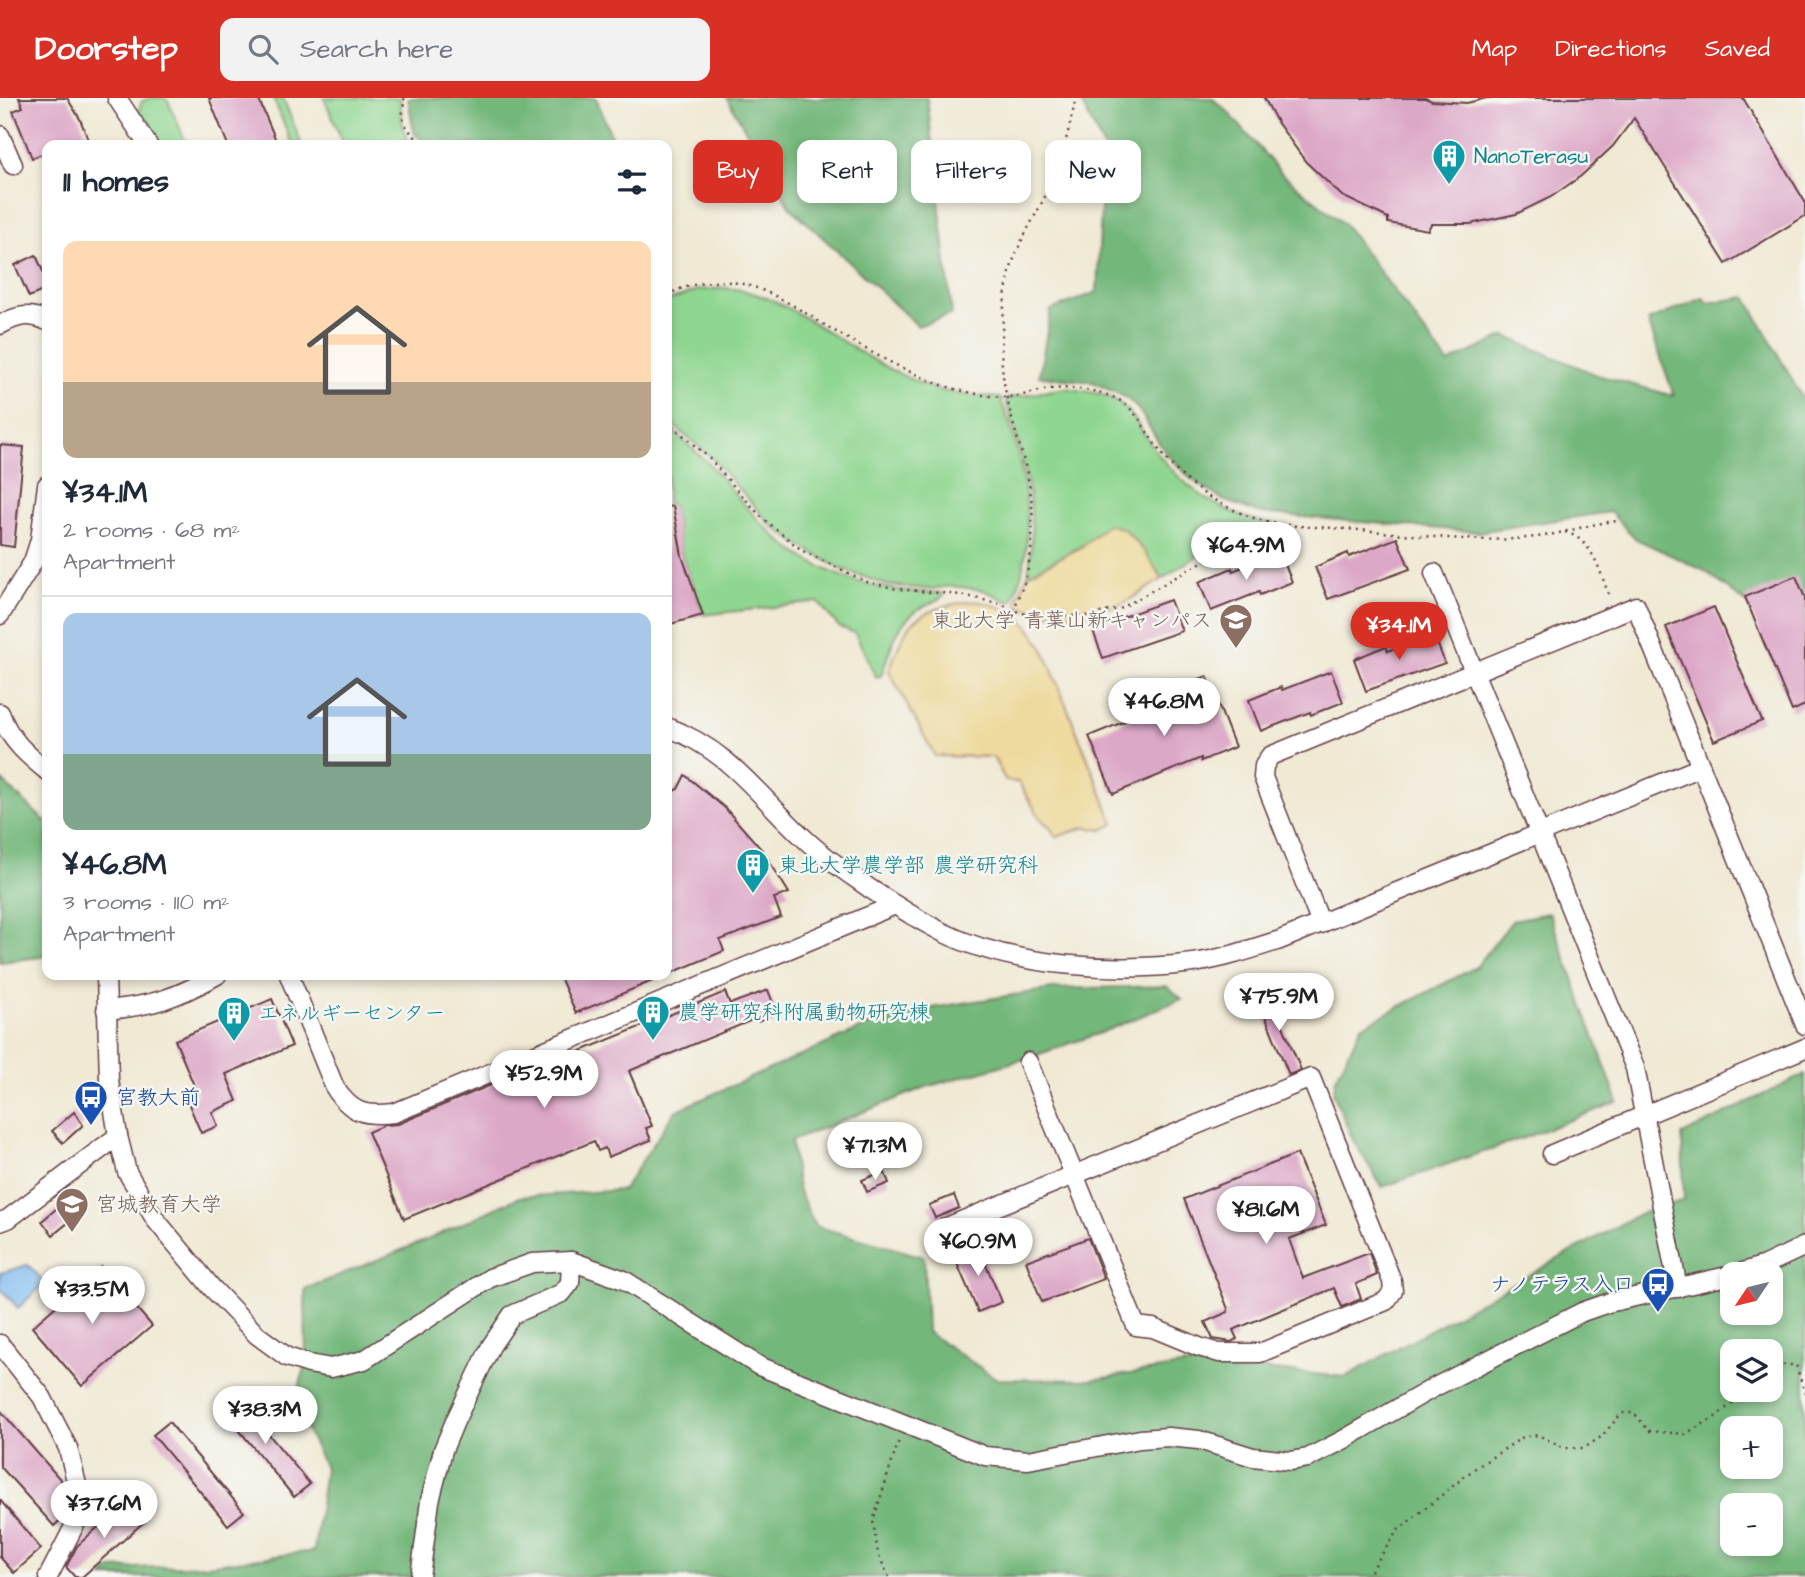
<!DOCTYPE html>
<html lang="en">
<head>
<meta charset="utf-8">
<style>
	:root { --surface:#fff; --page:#f2f2f3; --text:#1f2937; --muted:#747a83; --line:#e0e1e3; --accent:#d93025 }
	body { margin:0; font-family:"Architects Daughter","Klee One",sans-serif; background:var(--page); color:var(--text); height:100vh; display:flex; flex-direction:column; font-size:26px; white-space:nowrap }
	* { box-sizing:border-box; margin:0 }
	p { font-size:23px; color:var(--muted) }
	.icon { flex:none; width:38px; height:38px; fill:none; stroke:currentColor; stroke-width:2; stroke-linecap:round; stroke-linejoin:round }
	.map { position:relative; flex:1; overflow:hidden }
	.panel { position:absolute; left:42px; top:42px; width:630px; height:840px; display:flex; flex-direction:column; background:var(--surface); border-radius:14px; box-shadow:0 4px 10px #0003 }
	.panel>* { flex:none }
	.top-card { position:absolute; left:693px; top:42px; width:665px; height:63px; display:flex; gap:14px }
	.needle { width:46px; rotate:235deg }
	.buttons { position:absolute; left:1720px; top:1164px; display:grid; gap:14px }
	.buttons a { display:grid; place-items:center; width:63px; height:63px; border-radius:14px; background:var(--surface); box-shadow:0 4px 10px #0003; font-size:35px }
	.price { position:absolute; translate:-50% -60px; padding:0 16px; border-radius:24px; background:#fff; color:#222; font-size:23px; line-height:46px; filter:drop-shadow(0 2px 4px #0008) }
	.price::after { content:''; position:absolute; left:50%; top:42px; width:21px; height:16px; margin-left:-10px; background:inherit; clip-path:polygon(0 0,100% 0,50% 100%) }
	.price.current { background:var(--accent); color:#fff }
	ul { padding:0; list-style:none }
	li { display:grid; align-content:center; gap:14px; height:371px; padding:0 21px }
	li+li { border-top:2px solid var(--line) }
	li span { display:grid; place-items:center; height:217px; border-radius:14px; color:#555 }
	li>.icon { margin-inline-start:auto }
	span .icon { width:126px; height:126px; fill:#fffc; stroke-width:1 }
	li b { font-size:30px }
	h2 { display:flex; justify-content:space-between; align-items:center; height:84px; padding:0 21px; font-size:30px }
	.tag { padding:0 24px; border-radius:14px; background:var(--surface); box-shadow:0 4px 10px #0003; font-size:24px; line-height:63px }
	.tag.current { background:var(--accent); color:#fff }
	header { display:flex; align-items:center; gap:42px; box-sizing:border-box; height:98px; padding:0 35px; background:var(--accent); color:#fff }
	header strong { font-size:33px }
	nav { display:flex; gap:38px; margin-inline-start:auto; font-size:24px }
	.search { width:490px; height:63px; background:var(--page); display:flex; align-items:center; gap:18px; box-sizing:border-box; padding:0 24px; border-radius:14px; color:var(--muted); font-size:26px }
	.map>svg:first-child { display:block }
	.green { fill:#8fd690; stroke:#6c7a5e; stroke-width:2 }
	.forest { fill:#73b77a; stroke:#5e6b52; stroke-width:2; fill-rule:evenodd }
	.sand { fill:#eeda9e; stroke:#9c7c64; stroke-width:2 }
	.water { fill:#7ebbf1; stroke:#646d8e; stroke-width:2 }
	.building { fill:#dda8c7 }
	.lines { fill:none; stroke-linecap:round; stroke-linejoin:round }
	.minor-casing { stroke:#633d44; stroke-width:21 }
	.path { stroke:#633d44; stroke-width:2.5; stroke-dasharray:2 5; stroke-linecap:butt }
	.minor { stroke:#fff; stroke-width:18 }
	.labels { text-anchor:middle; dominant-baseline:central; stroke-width:5; stroke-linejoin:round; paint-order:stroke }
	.culture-label { font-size:21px; fill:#0d838f; stroke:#f6f6f2; text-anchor:start }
	.education-label { font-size:21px; fill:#785e54; stroke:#f6f6f2; text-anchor:end }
	.transit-label { font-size:21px; fill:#164399; stroke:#f6f6f2; text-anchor:start }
</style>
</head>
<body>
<header>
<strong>Doorstep</strong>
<div class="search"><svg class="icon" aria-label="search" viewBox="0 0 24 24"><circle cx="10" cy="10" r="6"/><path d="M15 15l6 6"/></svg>Search here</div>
<nav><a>Map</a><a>Directions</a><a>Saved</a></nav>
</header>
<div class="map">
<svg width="1805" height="1479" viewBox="0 0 1805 1479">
	<rect width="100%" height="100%" fill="#f6f6f2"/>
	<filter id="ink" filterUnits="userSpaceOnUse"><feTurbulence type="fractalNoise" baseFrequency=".0143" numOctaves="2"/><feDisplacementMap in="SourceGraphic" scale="14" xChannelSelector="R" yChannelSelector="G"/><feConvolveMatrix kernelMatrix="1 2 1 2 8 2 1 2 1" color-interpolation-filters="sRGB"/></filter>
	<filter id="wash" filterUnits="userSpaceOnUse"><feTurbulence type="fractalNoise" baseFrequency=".00686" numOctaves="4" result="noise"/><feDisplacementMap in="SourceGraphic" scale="28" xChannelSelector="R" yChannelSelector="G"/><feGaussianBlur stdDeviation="1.57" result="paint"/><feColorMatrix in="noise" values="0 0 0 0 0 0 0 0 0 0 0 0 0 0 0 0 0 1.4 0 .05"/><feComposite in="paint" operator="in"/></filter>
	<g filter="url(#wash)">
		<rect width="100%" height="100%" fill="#f0e9d4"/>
		<g class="green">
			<path d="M150,0H164L168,3L187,47H161L138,15L142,3Z"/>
			<path d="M273,0H283L302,47H293Z"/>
			<path d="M324,0H400L403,32L408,41L394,47H344Z"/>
			<path d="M726,190C764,193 794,213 825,232C854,251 893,275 925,287C949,297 974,297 1000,300C1024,360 1040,440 1013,501L1010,504L983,492L952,488L928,491L887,487L841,471L798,446L772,428L711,359L667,322V203L698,192Z"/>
			<path d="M1065,290C1084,293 1107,294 1122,307C1135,317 1141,333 1151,346C1181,389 1223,419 1275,426L1276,430C1225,440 1204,452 1162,481L1144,453L1124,431L1108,426L1082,448L1028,476C1039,411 1024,363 1006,302L1009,300Z"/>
			<path d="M667,328C682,341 697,354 711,368C732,391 750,416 773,436C819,479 881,495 943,495V498C936,504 927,507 919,511C895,526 890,553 881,578L876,579L855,535L839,529L818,504L703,517L682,458L673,408L667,405Z"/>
		</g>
		<g class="forest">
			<path d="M408,0H596L615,47H428L414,35Z"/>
			<path d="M727,0H927L952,216L918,228L790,109Z"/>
			<path d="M1079,0H1212L1228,14L1281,75L1345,127L1448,265L1505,238L1597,277L1674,298L1648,223L1703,200L1708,205L1746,199L1805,305V551L1705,473L1636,441L1610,414L1477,434L1259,415L1223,402L1191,381L1164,353L1139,312L1127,300L1093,284L1039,278L1051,212L1097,194L1104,50Z"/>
			<path d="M0,681L47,725V858L0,864Z"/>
			<path d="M1549,815L1618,1004L1526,1039L1382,1089L1353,1042L1333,995L1336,980L1362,928L1476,869L1513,822Z"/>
			<path d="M1167,888L1182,901L1100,935L1028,960L926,989L791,1043L798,1091L815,1128L924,1159L927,1234L997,1281L1091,1282L1199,1265L1345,1279L1639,1116L1684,1102L1682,1037L1805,976V1479H103L111,1471L206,1467L314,1453L325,1370L298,1313L300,1286L306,1267L305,1191L429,1141L519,1099L623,1092L675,1013L894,916L1052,891ZM1732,1176H1771V1214H1732ZM1732,1253H1771V1292H1732ZM1732,1330H1771V1368H1732ZM1732,1407H1771V1446H1732Z"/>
		</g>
		<g class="sand">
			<path d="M1108,426L1124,431L1144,453L1162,481C1150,488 1138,498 1125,504C1093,520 1052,519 1019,508L1017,503L1028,476L1080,450Z"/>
			<path d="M976,503C1015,511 1022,517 1043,550L1114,726L1102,732L1086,729L1056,739L1050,729L1041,721L1018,684L1006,683L993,659L935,658L889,573C894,559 899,545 907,532C920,511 954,505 976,503Z"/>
		</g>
		<path class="water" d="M28,1167L45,1185L18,1210L0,1190V1175Z"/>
		<g id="blocks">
			<g class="building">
				<path d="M19,0H67L80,21L90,47H47V54L32,60L13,13L23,9Z"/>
				<path d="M209,0H258L278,47H228Z"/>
				<path d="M1264,0H1425L1432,3L1467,5L1487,0H1743L1805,104V118L1726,166L1634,20L1613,48L1581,78L1551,99L1516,116L1470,126H1431L1428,132L1388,125V120L1342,98L1306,64L1277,24Z"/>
				<path d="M36,157L47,183V191L29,199L15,167Z"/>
				<path d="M0,347L24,349L14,449L0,447Z"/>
				<path d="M673,408L682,458L703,517L667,527V409Z"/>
				<path d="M1397,440L1410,471L1328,501L1315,469L1348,455L1349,459Z"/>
				<path d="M1280,454L1292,484L1260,497L1259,494L1211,513L1199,484L1232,470L1233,473Z"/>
				<path d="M1796,478L1805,500V607L1792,613L1745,499Z"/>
				<path d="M1170,502L1182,533L1103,560L1092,530Z"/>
				<path d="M1714,509L1762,623L1714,643L1666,529Z"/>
				<path d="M1433,535L1445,565L1366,593L1354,561L1386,548L1388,553Z"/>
				<path d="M1331,573L1343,604L1311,617L1310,614L1261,633L1249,602L1281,589L1282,592Z"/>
				<path d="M1207,578L1235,649L1201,663V660L1113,696L1089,638L1177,602L1173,591Z"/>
				<path d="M685,677L725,710L763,753L789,795L774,800L781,819L720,842L724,853L576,915L559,877H667V696L678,691Z"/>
				<path d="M768,892L777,915L758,923L757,920L629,973L652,1028L646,1030L651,1042L608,1059L605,1050L598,1053L594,1043L404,1121L368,1034L384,1027L398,1026L546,964L547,967L725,894L730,906Z"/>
				<path d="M1269,894L1301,972L1289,977L1257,898Z"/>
				<path d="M272,901L292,948L226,976L237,1003L212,1014L218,1028L201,1035L187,1002L198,997L175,942Z"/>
				<path d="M74,1014L83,1027L63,1045L52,1033Z"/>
				<path d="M1297,1056L1326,1127L1289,1141L1303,1180L1369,1155L1377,1177L1356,1186L1361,1201L1342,1209L1334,1190L1233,1232L1237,1241L1231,1244L1213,1241L1205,1224L1228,1214V1211L1184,1101Z"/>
				<path d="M884,1073L889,1085L867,1094L862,1082Z"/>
				<path d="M954,1097L959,1110L935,1120L929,1107Z"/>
				<path d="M63,1105L75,1119L53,1137L42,1123Z"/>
				<path d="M1088,1140L1104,1181L1042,1204L1026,1163Z"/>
				<path d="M977,1146L1002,1204L978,1214L953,1156Z"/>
				<path d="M101,1169L152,1228L82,1288L32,1229Z"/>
				<path d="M236,1297L310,1386L294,1399L221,1310Z"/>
				<path d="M0,1312L66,1388V1391L56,1401L69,1414L54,1428L0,1368Z"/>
				<path d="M169,1324L244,1414L228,1427L153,1337Z"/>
				<path d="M0,1402L41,1451L14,1475L0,1459Z"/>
				<path d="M127,1403L145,1423L82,1479H75L66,1469L77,1448Z"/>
			</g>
		</g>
	</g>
	<g filter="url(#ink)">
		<use href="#blocks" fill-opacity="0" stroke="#633d44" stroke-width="2"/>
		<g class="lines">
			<defs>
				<g id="minor">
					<path d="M117,0L148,47"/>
					<path d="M0,37L13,67"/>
					<path d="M0,227C18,217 29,215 47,223"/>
					<path d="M1434,475L1635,970L1678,1190"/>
					<path d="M0,517L33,464L40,442L47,387"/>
					<path d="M0,615C9,641 26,656 47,673"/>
					<path d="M667,629C731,653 758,698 806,742C825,760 848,775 869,790C893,806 917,821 942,834C1013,869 1115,875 1193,865C1222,861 1252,851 1280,842L1701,669"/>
					<path d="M1321,826L1263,679L1264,668L1270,658L1636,508L1805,927"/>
					<path d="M106,877L109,982L118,1038L127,1074L155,1121L212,1190L257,1237L287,1259L309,1266L331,1270L364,1262L490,1180L532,1165L571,1163L624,1182L759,1268L985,1358L1028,1362L1140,1341L1168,1339L1199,1342L1253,1359L1291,1363L1308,1360L1343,1342L1433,1290L1582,1214L1608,1205L1732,1177"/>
					<path d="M289,877L335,990C352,1016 365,1018 394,1015L895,807"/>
					<path d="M106,912C152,908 176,900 217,877"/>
					<path d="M1552,1056L1805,950"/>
					<path d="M0,1124L8,1121L118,1038"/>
					<path d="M944,1130L1311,980L1392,1183L1393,1193L1386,1203L1260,1255H1219L1199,1249L1153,1230L1136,1228L1028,964"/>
					<path d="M1737,1176L1765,1167L1805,1148"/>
					<path d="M0,1246L42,1299L68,1350L83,1411L48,1479"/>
					<path d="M420,1479L430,1403L443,1352L456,1321L491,1248L512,1217L562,1195L570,1185L571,1163"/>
				</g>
			</defs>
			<use href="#minor" class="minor-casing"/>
			<g class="path">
				<path d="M404,0C406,12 404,0 403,12C401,28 414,39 426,47"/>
				<path d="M399,47L415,41"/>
				<path d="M667,197C687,186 715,181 738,185C768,190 802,213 828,229C861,249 895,268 931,283C951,291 987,300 1008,299C1020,299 1032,294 1044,292C1068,288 1095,291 1117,301C1137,311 1144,331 1157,349C1182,385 1215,407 1257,421C1286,430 1316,428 1346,431C1410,435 1471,447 1536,439C1564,436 1590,425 1618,423"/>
				<path d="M667,323L709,360L763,421L803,453L867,484L897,491L962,497L1001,506L1018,514L1035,518H1085L1120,511L1228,449L1256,439L1296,429"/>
				<path d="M1565,434C1594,442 1600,475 1610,500"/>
				<path d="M1013,512C1036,468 1037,414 1025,367C1013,323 998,283 1002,237C1003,211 1006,182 1015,158C1024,135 1038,114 1048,92C1062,63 1069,31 1076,0"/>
				<path d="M1771,1274L1781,1267H1796L1805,1295"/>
				<path d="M889,1479L878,1456L873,1423L899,1342"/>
				<path d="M1367,1479L1397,1433L1474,1371L1523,1339L1538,1337L1565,1350H1584L1601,1339L1622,1315H1634L1649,1333L1685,1336L1714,1320L1749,1292"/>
			</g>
			<use href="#minor" class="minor"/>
		</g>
	</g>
	<defs>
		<symbol id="building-pin" viewBox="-11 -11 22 30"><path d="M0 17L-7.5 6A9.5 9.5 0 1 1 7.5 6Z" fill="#0f9aa8" stroke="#f6f6f2"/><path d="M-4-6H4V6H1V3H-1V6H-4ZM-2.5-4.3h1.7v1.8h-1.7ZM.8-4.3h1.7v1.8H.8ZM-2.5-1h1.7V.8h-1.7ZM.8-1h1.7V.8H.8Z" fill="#fff"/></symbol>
		<symbol id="university-pin" viewBox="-11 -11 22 30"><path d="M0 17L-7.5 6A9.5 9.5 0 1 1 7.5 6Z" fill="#8d6e63" stroke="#f6f6f2"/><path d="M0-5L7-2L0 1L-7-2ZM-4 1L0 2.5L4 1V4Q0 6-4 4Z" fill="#fff"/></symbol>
		<symbol id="bus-pin" viewBox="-11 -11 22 30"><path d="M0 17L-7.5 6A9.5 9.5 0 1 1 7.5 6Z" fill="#1a4fb4" stroke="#f6f6f2"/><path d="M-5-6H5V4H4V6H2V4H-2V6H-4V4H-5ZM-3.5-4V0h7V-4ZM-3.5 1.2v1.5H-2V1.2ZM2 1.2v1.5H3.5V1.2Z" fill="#fff"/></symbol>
	</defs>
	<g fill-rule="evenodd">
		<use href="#building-pin" x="1430" y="39" width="38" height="52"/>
		<use href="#university-pin" x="1217" y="503" width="38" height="52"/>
		<use href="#building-pin" x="734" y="748" width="38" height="52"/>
		<use href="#building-pin" x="634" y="895" width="38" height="52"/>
		<use href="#building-pin" x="215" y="896" width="38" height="52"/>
		<use href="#bus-pin" x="72" y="980" width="38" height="52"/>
		<use href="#university-pin" x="53" y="1087" width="38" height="52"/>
		<use href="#bus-pin" x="1639" y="1167" width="38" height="52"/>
	</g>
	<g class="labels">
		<g class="culture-label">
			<text x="1474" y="58">NanoTerasu</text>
			<text x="778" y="767">東北大学農学部 農学研究科</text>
			<text x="678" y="914">農学研究科附属動物研究棟</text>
			<text x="258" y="915">エネルギーセンター</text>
		</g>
		<g class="education-label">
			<text x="1212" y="522">東北大学 青葉山新キャンパス</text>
			<text x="96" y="1106" text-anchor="start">宮城教育大学</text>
		</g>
		<g class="transit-label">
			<text x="116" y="999">宮教大前</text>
			<text x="1634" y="1186" text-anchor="end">ナノテラス入口</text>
		</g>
	</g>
</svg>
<div class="buttons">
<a><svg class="needle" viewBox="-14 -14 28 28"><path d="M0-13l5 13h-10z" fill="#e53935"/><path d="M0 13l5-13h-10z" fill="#747a83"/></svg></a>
<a><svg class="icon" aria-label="layers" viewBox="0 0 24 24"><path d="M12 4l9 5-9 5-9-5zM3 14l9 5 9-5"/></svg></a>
<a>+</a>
<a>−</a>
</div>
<b class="price" style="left:1246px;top:484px">¥64.9M</b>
<b class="price current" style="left:1399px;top:564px">¥34.1M</b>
<b class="price" style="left:1164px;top:640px">¥46.8M</b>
<b class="price" style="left:1279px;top:935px">¥75.9M</b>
<b class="price" style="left:544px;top:1012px">¥52.9M</b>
<b class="price" style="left:875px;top:1084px">¥71.3M</b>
<b class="price" style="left:1266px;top:1148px">¥81.6M</b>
<b class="price" style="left:978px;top:1180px">¥60.9M</b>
<b class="price" style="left:92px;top:1228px">¥33.5M</b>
<b class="price" style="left:265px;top:1348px">¥38.3M</b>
<b class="price" style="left:104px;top:1442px">¥37.6M</b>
<div class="top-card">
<a class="tag current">Buy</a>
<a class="tag">Rent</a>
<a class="tag">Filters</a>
<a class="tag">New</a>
</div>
<section class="panel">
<h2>11 homes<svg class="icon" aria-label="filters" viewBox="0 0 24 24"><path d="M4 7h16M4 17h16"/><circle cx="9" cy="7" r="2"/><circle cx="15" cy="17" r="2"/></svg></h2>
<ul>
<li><span style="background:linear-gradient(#ffd9b3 65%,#b9a48a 0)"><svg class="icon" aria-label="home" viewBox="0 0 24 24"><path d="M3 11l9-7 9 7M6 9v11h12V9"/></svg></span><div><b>¥34.1M</b><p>2 rooms · 68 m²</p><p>Apartment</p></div></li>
<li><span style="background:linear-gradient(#a9c7e8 65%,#7fa58c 0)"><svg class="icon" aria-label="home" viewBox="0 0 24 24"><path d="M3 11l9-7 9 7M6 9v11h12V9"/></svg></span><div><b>¥46.8M</b><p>3 rooms · 110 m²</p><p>Apartment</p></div></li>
</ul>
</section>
</div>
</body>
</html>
